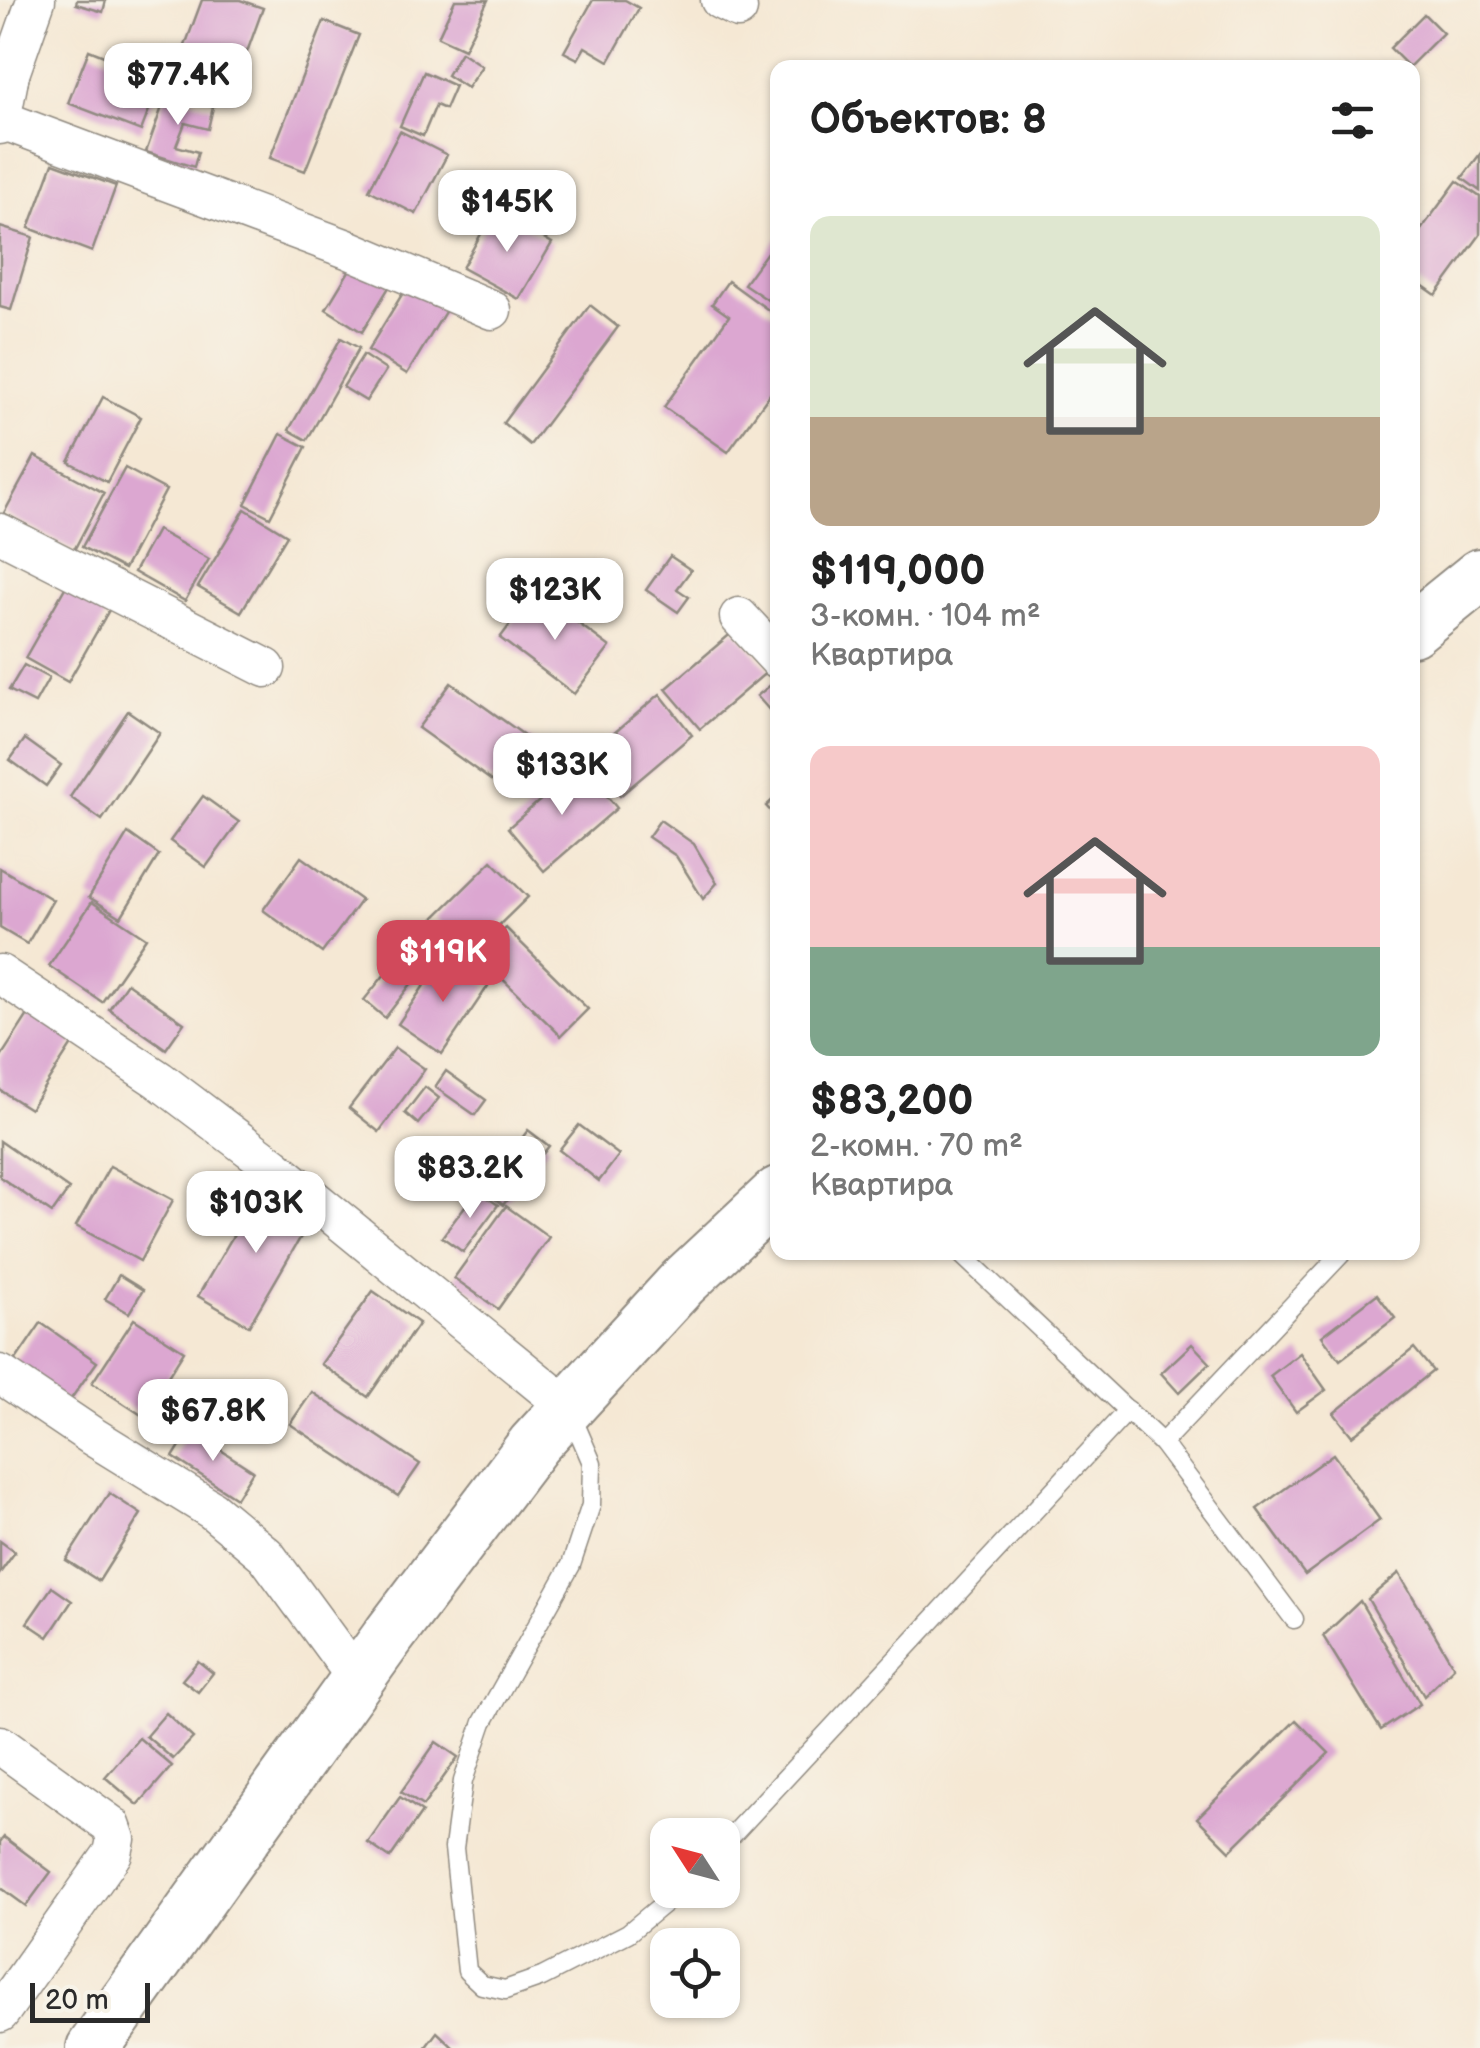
<!DOCTYPE html>
<html lang="ru">
<head>
<meta charset="utf-8">
<style>
	:root { --surface:#fff; --page:#f2f2f2; --text:#222; --muted:#767676; --accent:#d1495b }
	body { margin:0; font-family:"Balsamiq Sans",sans-serif; background:var(--page); color:var(--text); height:100vh; display:flex; flex-direction:column; font-size:38px; white-space:nowrap }
	* { box-sizing:border-box; margin:0 }
	p { font-size:32px; color:var(--muted) }
	.icon { flex:none; width:55px; height:55px; fill:none; stroke:currentColor; stroke-width:2; stroke-linecap:round; stroke-linejoin:round }
	.map { position:relative; flex:1; overflow:hidden }
	.sheet { position:absolute; left:770px; top:60px; width:650px; height:1200px; display:flex; flex-direction:column; background:var(--surface); border-radius:20px; box-shadow:0 2px 8px #0004 }
	.sheet>* { flex:none }
	.needle { width:65px; rotate:306deg }
	.buttons { position:absolute; left:650px; top:1818px; display:grid; gap:20px }
	.buttons a { display:grid; place-items:center; width:90px; height:90px; border-radius:20px; background:var(--surface); box-shadow:0 2px 8px #0004; font-size:50px }
	.scale { position:absolute; left:30px; bottom:25px; width:120px; box-sizing:border-box; padding-left:10px; border:5px solid #2b2b2b; border-top:0; font-size:28px; line-height:35px; white-space:nowrap; color:#2b2b2b; -webkit-text-stroke:8px #f7f3e8; paint-order:stroke }
	.price { position:absolute; translate:-50% -85px; padding:0 22px; border-radius:20px; background:#fff; color:#222; font-size:32px; line-height:65px; filter:drop-shadow(0 2px 5px #0008) }
	.price::after { content:''; position:absolute; left:50%; top:60px; width:30px; height:22px; margin-left:-15px; background:inherit; clip-path:polygon(0 0,100% 0,50% 100%) }
	.price.selected { background:var(--accent); color:#fff }
	ul { padding:0; list-style:none }
	li { display:grid; align-content:center; gap:20px; height:530px; padding:0 40px }
	li span { display:grid; place-items:center; height:310px; border-radius:20px; color:#555 }
	li>.icon { margin-inline-start:auto }
	span .icon { width:180px; height:180px; fill:#fffc; stroke-width:1 }
	li b { font-size:42px }
	h2 { display:flex; justify-content:space-between; align-items:center; height:120px; padding:0 40px; font-size:42px }
	.map>svg:first-child { display:block }
	.building { fill:#dca7d1 }
	.lines { fill:none; stroke-linecap:round; stroke-linejoin:round }
	.lane-casing { stroke:#908a80; stroke-width:21 }
	.street-casing { stroke:#908a80; stroke-width:41 }
	.secondary-casing { stroke:#908a80; stroke-width:56 }
	.lane { stroke:#fff; stroke-width:18 }
	.street { stroke:#fff; stroke-width:38 }
	.secondary { stroke:#fff; stroke-width:52 }
</style>
</head>
<body>
<div class="map">
<svg width="1480" height="2048" viewBox="0 0 1480 2048">
	<rect width="100%" height="100%" fill="#f7f3e8"/>
	<filter id="ink" filterUnits="userSpaceOnUse"><feTurbulence type="fractalNoise" baseFrequency=".01" numOctaves="2"/><feDisplacementMap in="SourceGraphic" scale="20" xChannelSelector="R" yChannelSelector="G"/><feConvolveMatrix kernelMatrix="1 2 1 2 8 2 1 2 1" color-interpolation-filters="sRGB"/></filter>
	<filter id="wash" filterUnits="userSpaceOnUse"><feTurbulence type="fractalNoise" baseFrequency=".0048" numOctaves="4" result="noise"/><feDisplacementMap in="SourceGraphic" scale="40" xChannelSelector="R" yChannelSelector="G"/><feGaussianBlur stdDeviation="2.25" result="paint"/><feColorMatrix in="noise" values="0 0 0 0 0 0 0 0 0 0 0 0 0 0 0 0 0 1.4 0 .05"/><feComposite in="paint" operator="in"/></filter>
	<g filter="url(#wash)">
		<rect width="100%" height="100%" fill="#f5e8d4"/>
		<g id="blocks">
			<g class="building">
				<path d="M77,0H106L103,12L76,4Z"/>
				<path d="M202,0H240L263,8L230,99L173,78Z"/>
				<path d="M455,0H488L464,49L438,37Z"/>
				<path d="M593,0H625L639,8L609,61L585,47L578,59L564,52Z"/>
				<path d="M1424,14L1443,33L1409,67L1390,48Z"/>
				<path d="M324,21L359,35L305,171L270,158Z"/>
				<path d="M89,50L161,79L141,131L68,103Z"/>
				<path d="M461,52L482,66L467,88L447,75Z"/>
				<path d="M424,72L455,86L445,109L436,105L423,136L400,126Z"/>
				<path d="M167,93L213,107L208,129L185,123L176,146L198,152L194,167L146,152Z"/>
				<path d="M400,131L447,155L416,214L369,190Z"/>
				<path d="M1480,154V191L1462,178Z"/>
				<path d="M53,163L116,186L92,252L29,228Z"/>
				<path d="M1457,181L1480,197V235L1436,295L1412,278V242Z"/>
				<path d="M495,209L552,243L519,299L462,268Z"/>
				<path d="M0,227L33,237L11,310L0,307Z"/>
				<path d="M778,237V307L744,284Z"/>
				<path d="M358,256L394,279L362,332L326,309Z"/>
				<path d="M728,281L778,317V383L728,452L664,407L729,316L712,304Z"/>
				<path d="M409,283L448,307L407,374L368,350Z"/>
				<path d="M590,305L618,327L530,445L503,423Z"/>
				<path d="M341,338L359,348L307,440L289,430Z"/>
				<path d="M363,355L386,370L366,401L343,387Z"/>
				<path d="M103,397L141,417L107,482L69,462Z"/>
				<path d="M281,434L306,447L270,517L245,504Z"/>
				<path d="M35,456L104,493L74,550L4,513Z"/>
				<path d="M125,468L166,490L124,569L82,547Z"/>
				<path d="M245,509L287,535L241,612L198,587Z"/>
				<path d="M157,530L209,559L185,601L134,572Z"/>
				<path d="M670,556L691,570L677,589L689,597L678,612L646,590Z"/>
				<path d="M70,579L113,603L68,682L25,658Z"/>
				<path d="M535,591L610,647L574,694L500,638Z"/>
				<path d="M735,630L769,670L700,729L666,689Z"/>
				<path d="M24,665L49,678L35,703L9,690Z"/>
				<path d="M778,679V720L757,696Z"/>
				<path d="M451,683L545,750L513,796L418,728Z"/>
				<path d="M660,694L692,735L620,796L586,757Z"/>
				<path d="M128,711L160,733L102,820L70,797Z"/>
				<path d="M25,739L61,765L46,786L10,760Z"/>
				<path d="M581,765L617,808L544,871L508,828Z"/>
				<path d="M778,795V819L766,806Z"/>
				<path d="M203,796L239,822L206,867L170,841Z"/>
				<path d="M660,820L694,844L717,883L703,899L676,856L648,837Z"/>
				<path d="M128,833L159,855L121,917L89,897Z"/>
				<path d="M301,857L361,900L322,953L263,910Z"/>
				<path d="M492,861L528,897L487,937L477,927L460,944L434,918Z"/>
				<path d="M0,868L53,900L27,944L0,928Z"/>
				<path d="M92,902L146,938L102,1002L49,966Z"/>
				<path d="M506,928L588,1009L561,1036L479,956Z"/>
				<path d="M411,942L431,958L385,1018L364,1000Z"/>
				<path d="M444,956L488,986L442,1054L398,1024Z"/>
				<path d="M127,983L184,1023L166,1049L109,1009Z"/>
				<path d="M35,1004L80,1032L30,1109L0,1090V1058Z"/>
				<path d="M395,1048L425,1069L379,1132L349,1108Z"/>
				<path d="M446,1071L486,1100L475,1115L435,1087Z"/>
				<path d="M425,1087L439,1098L418,1124L405,1113Z"/>
				<path d="M579,1125L619,1155L599,1181L559,1150Z"/>
				<path d="M528,1130L549,1146L503,1205L481,1188L501,1163L492,1156L504,1141L514,1149Z"/>
				<path d="M0,1141L69,1189L52,1213L0,1177Z"/>
				<path d="M110,1166L173,1200L140,1261L76,1226Z"/>
				<path d="M262,1186L313,1216L249,1326L198,1296Z"/>
				<path d="M477,1190L498,1205L463,1252L442,1237Z"/>
				<path d="M506,1206L549,1237L498,1309L454,1278Z"/>
				<path d="M119,1275L143,1290L129,1313L105,1299Z"/>
				<path d="M373,1291L419,1323L368,1397L321,1364Z"/>
				<path d="M1377,1294L1395,1318L1340,1360L1322,1336Z"/>
				<path d="M134,1319L184,1351L143,1416L92,1383Z"/>
				<path d="M41,1323L97,1362L68,1403L13,1364Z"/>
				<path d="M1192,1344L1210,1363L1179,1393L1161,1373Z"/>
				<path d="M1414,1348L1433,1371L1352,1436L1334,1413Z"/>
				<path d="M1300,1353L1326,1390L1296,1412L1270,1376Z"/>
				<path d="M312,1392L420,1464L398,1496L290,1424Z"/>
				<path d="M190,1430L253,1471L236,1498L173,1457Z"/>
				<path d="M1333,1454L1380,1520L1305,1575L1257,1509Z"/>
				<path d="M109,1493L141,1514L99,1581L66,1560Z"/>
				<path d="M0,1541L15,1552L0,1573Z"/>
				<path d="M1399,1573L1454,1667L1424,1696L1368,1599Z"/>
				<path d="M52,1587L72,1601L48,1637L27,1623Z"/>
				<path d="M1360,1601L1420,1704L1381,1730L1323,1636Z"/>
				<path d="M198,1661L213,1673L198,1692L182,1680Z"/>
				<path d="M166,1713L193,1738L173,1759L146,1736Z"/>
				<path d="M1296,1720L1329,1753L1230,1851L1197,1818Z"/>
				<path d="M139,1738L172,1766L138,1805L105,1777Z"/>
				<path d="M436,1742L458,1757L423,1806L401,1792Z"/>
				<path d="M400,1797L422,1812L390,1858L368,1843Z"/>
				<path d="M4,1837L51,1872L26,1906L0,1887V1842Z"/>
				<path d="M437,2032L454,2048H425Z"/>
			</g>
		</g>
	</g>
	<g filter="url(#ink)">
		<use href="#blocks" fill-opacity="0" stroke="#908a80" stroke-width="2.5"/>
		<g class="lines">
			<defs>
				<g id="lane">
					<path d="M959,1252L1162,1443L1294,1619"/>
					<path d="M570,1412L592,1463L591,1505L571,1565L483,1722L463,1781L454,1848L467,1971L482,1985L505,1990L542,1977L628,1933L680,1890"/>
					<path d="M1162,1443L1343,1252"/>
					<path d="M722,1846L1128,1410"/>
				</g>
				<g id="street">
					<path d="M720,0L738,9"/>
					<path d="M2,120L350,250L492,310"/>
					<path d="M0,125L10,74L36,0"/>
					<path d="M0,533L266,668"/>
					<path d="M739,617L778,659"/>
					<path d="M0,974L159,1080L273,1166L568,1407"/>
					<path d="M0,1374L92,1436L212,1510L266,1555L357,1679"/>
					<path d="M0,1745L111,1825L116,1839L113,1853L0,2013"/>
				</g>
				<g id="secondary">
					<path d="M1412,630L1480,575"/>
					<path d="M93,2048L390,1634L534,1444L683,1282L778,1193"/>
				</g>
			</defs>
			<use href="#lane" class="lane-casing"/>
			<use href="#street" class="street-casing"/>
			<use href="#secondary" class="secondary-casing"/>
			<use href="#lane" class="lane"/>
			<use href="#street" class="street"/>
			<use href="#secondary" class="secondary"/>
		</g>
	</g>
</svg>
<div class="buttons">
<a><svg class="needle" viewBox="-14 -14 28 28"><path d="M0-13l5 13h-10z" fill="#e53935"/><path d="M0 13l5-13h-10z" fill="#767676"/></svg></a>
<a><svg class="icon" aria-label="locate" viewBox="0 0 24 24"><circle cx="12" cy="12" r="6"/><path d="M12 2v4M12 18v4M2 12h4M18 12h4"/></svg></a>
</div>
<div class="scale">20 m</div>
<b class="price" style="left:178px;top:128px">$77.4K</b>
<b class="price" style="left:507px;top:255px">$145K</b>
<b class="price" style="left:555px;top:643px">$123K</b>
<b class="price" style="left:562px;top:818px">$133K</b>
<b class="price selected" style="left:443px;top:1005px">$119K</b>
<b class="price" style="left:470px;top:1221px">$83.2K</b>
<b class="price" style="left:256px;top:1256px">$103K</b>
<b class="price" style="left:213px;top:1464px">$67.8K</b>
<section class="sheet">
<h2>Объектов: 8<svg class="icon" aria-label="filters" viewBox="0 0 24 24"><path d="M4 7h16M4 17h16"/><circle cx="9" cy="7" r="2"/><circle cx="15" cy="17" r="2"/></svg></h2>
<ul>
<li><span style="background:linear-gradient(#dfe7d0 65%,#b9a48a 0)"><svg class="icon" aria-label="home" viewBox="0 0 24 24"><path d="M3 11l9-7 9 7M6 9v11h12V9"/></svg></span><div><b>$119,000</b><p>3-комн. · 104 m²</p><p>Квартира</p></div></li>
<li><span style="background:linear-gradient(#f6c9c9 65%,#7fa58c 0)"><svg class="icon" aria-label="home" viewBox="0 0 24 24"><path d="M3 11l9-7 9 7M6 9v11h12V9"/></svg></span><div><b>$83,200</b><p>2-комн. · 70 m²</p><p>Квартира</p></div></li>
</ul>
</section>
</div>
</body>
</html>
